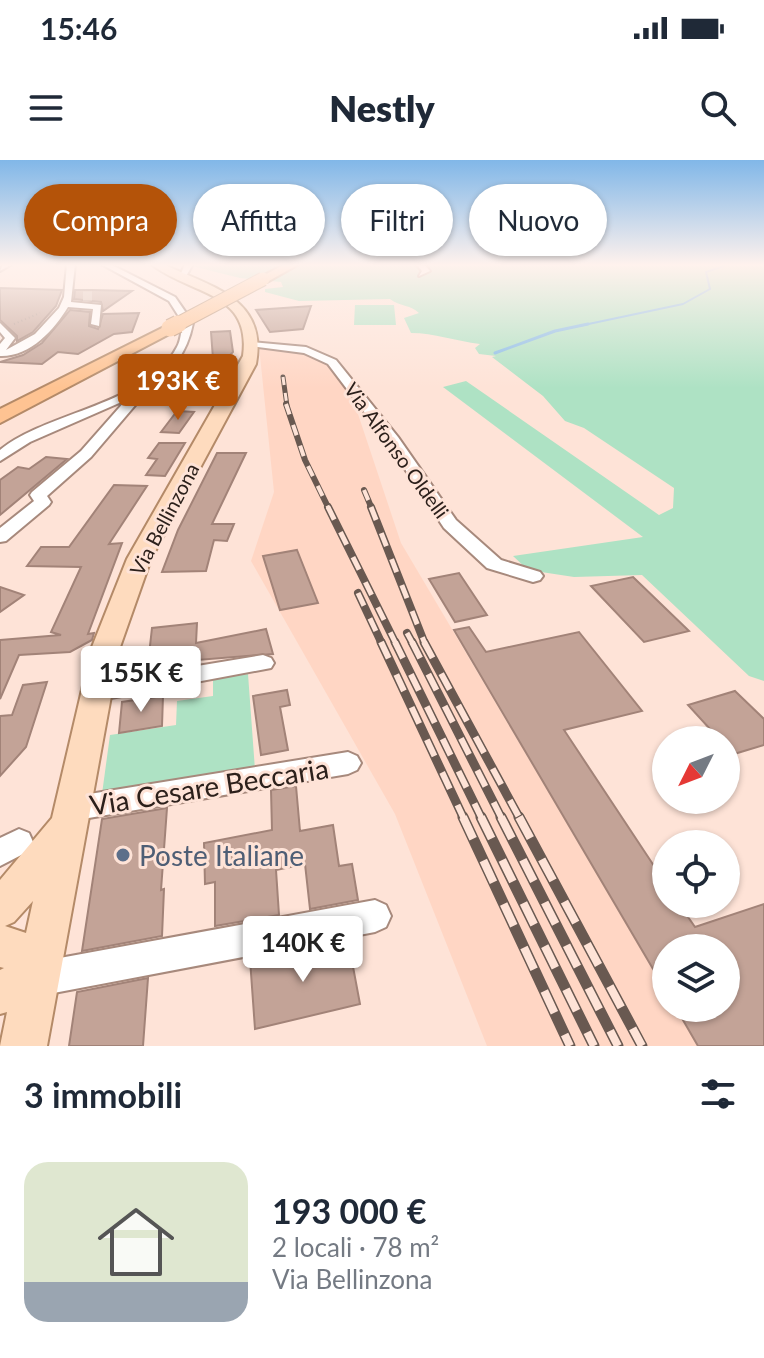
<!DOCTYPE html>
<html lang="it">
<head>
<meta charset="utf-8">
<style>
	:root { --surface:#fff; --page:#f2f2f3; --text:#1f2937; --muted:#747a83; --line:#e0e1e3; --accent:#b45309 }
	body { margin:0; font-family:Lato,sans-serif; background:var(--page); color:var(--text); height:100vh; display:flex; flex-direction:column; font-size:30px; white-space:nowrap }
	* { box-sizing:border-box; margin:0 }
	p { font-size:26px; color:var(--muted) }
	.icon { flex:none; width:44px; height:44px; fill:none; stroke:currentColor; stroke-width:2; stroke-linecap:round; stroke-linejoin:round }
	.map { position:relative; height:886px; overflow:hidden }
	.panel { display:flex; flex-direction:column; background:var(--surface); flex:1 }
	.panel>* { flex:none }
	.guide { position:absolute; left:24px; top:24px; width:716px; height:72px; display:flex; gap:16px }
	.needle { width:52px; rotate:228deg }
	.buttons { position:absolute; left:652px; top:566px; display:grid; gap:16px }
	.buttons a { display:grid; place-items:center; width:88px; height:88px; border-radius:50%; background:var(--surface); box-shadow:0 2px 6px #0004; font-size:40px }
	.price { position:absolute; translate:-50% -68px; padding:0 18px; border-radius:8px; background:#fff; color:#222; font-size:26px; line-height:52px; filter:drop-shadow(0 2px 4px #0008) }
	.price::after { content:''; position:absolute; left:50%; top:48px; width:24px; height:18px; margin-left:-12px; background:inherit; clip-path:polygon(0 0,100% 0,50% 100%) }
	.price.active { background:var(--accent); color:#fff }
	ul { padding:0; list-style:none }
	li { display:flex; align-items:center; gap:24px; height:200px; padding:0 24px }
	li+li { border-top:2px solid var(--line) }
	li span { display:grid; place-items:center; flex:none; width:224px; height:160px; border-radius:24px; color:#555 }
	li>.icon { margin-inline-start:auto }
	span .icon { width:96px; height:96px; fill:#fffc; stroke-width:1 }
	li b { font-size:34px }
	h2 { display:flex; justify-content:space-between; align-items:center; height:96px; padding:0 24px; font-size:34px }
	.tag { padding:0 28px; border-radius:36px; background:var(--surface); box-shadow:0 2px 6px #0004; font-size:28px; line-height:72px }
	.tag.active { background:var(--accent); color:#fff }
	.status { display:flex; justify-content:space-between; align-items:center; height:56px; padding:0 40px; background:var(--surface); direction:ltr }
	.status svg { height:22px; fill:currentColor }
	header { display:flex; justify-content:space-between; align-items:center; height:104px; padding:0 24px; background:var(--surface); font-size:36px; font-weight:800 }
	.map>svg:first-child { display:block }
	.built { fill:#ffd6c4 }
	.green { fill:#aee2c4 }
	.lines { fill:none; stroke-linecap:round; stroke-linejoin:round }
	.stream-far1 { stroke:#86bce8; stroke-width:2 }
	.stream { stroke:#86bce8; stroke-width:3 }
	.building { fill:#c3a397; stroke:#a28378; stroke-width:2 }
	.minor-tunnel { stroke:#d4bcb1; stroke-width:9; stroke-dasharray:9 4; stroke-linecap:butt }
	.minor-casing { stroke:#a7897c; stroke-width:4 }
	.major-casing { stroke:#b48a68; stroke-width:4 }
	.highway-casing { stroke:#b48a68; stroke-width:4 }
	.path { stroke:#a9948b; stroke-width:2; stroke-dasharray:1 3; stroke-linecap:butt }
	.minor { fill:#fff; fill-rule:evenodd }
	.major { fill:#fedbbe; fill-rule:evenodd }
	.highway { fill:#fec392; fill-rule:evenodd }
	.rail-far4-casing { stroke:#695951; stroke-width:5 }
	.rail-far3-casing { stroke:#695951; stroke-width:6 }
	.rail-far2-casing { stroke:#695951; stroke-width:8 }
	.rail-far1-casing { stroke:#695951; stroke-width:9 }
	.rail-casing { stroke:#695951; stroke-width:11 }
	.rail-far4 { stroke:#fee3d7; stroke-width:3; stroke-dasharray:8; stroke-linecap:butt }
	.rail-far3 { stroke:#fee3d7; stroke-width:4; stroke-dasharray:11; stroke-linecap:butt }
	.rail-far2 { stroke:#fee3d7; stroke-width:5; stroke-dasharray:14; stroke-linecap:butt }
	.rail-far1 { stroke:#fee3d7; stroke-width:6; stroke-dasharray:18; stroke-linecap:butt }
	.rail { stroke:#fee3d7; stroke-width:8; stroke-dasharray:24; stroke-linecap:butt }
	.highway-bridge-far1-casing { stroke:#b48a68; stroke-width:15; stroke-linecap:butt }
	.highway-bridge-casing { stroke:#b48a68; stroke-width:19; stroke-linecap:butt }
	.highway-bridge-far1 { stroke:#fec392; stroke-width:13 }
	.highway-bridge { stroke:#fec392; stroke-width:17 }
	.service-dot { fill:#5c6f8a; stroke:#fee3d7; stroke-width:3 }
	.labels { text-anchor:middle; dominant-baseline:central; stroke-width:6; stroke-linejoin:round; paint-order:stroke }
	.far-street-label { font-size:20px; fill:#2c201b; stroke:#fee3d7 }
	.near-street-label { font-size:28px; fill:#2c201b; stroke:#fee3d7 }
	.near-service-label { font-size:28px; fill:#4e5e75; stroke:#fee3d7; text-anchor:start }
</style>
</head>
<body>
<div class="status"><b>15:46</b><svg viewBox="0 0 49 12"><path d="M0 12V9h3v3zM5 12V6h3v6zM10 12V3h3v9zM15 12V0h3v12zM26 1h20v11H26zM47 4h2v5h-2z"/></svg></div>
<header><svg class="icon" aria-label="menu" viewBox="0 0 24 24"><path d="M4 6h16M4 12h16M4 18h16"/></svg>Nestly<svg class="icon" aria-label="search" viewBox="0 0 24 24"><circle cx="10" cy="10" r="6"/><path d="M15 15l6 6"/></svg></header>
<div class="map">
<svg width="764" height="886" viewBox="0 0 764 886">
	<rect width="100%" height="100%" fill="#fee3d7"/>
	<path class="built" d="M283,185L326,197L347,221L401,383L666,831V848H676L698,886H487L395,654L251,401L274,332L259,186Z"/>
	<g class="green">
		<path d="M194,104H764V521L749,516L642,415L574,417L528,410L513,396L643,377L443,227L466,221L659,355L673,348L674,328L584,268L565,261L543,236L492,197L496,196L479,194L475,188L480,184C456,181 434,173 411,173L404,158L419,153C410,144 400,147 390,139L299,141L265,132V129L283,127L281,122L240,118L192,106Z"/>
		<path d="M355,145H394L396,165H354Z"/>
		<path d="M248,514L255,610L102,634L110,575L176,565L177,541L213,536V519Z"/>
	</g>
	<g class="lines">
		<path class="stream-far1" d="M579,166L683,144L710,129L706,112L730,104"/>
		<path class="stream" d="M495,193L555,171L588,164"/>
	</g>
	<g class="building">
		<path d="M0,128L62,130L56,146L33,172L17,181V176L0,160Z"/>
		<path d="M75,130H92L132,131L103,151L101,142L74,139Z"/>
		<path d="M311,146L303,169L270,172L256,150Z"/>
		<path d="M70,150L90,152L89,166L98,169L103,154L139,153L132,172L114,174L78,194L58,192L42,204L0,202L23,195L42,183Z"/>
		<path d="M230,171L233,192L214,212L211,172Z"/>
		<path d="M177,251L194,252L179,273L161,272Z"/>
		<path d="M159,283H185L165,316L146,315L157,299L148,298Z"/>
		<path d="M217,293H246L212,364H234L227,381L214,380L206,411L162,412L178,370Z"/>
		<path d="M46,297L67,299L0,355V320L18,307L29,309Z"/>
		<path d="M114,325L147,326L109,384L122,383L88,474L94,473L92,480L70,492L19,495L0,539V480L61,475L51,472L81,407L27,406L41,387H69Z"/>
		<path d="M297,390L318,443L280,450L263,396Z"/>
		<path d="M459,413L487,455L455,462L429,419Z"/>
		<path d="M633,417L689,471L644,482L591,426Z"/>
		<path d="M0,427L24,435L0,452Z"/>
		<path d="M197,463L196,483L266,469L273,494L148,504L152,468Z"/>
		<path d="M469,467L486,492L579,472L642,551L564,570L666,724V744H679L695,767L764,744V886H698L676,848H726V788H666V831L454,470Z"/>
		<path d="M47,522L26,587L0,616V556L12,555L23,525Z"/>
		<path d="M287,530L290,545L280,547L288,590L261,595L253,536Z"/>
		<path d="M735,531L764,559V585L734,594L726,586V580H720L688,545Z"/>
		<path d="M163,536L162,566L119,573L122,542Z"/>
		<path d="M296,626L300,671L333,665L339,706L352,704L358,740L310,749L305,704L276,710L279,755L215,766V722L205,724L204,683L272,670L271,630Z"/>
		<path d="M167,648L161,730L164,729L162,776L82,791L102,659Z"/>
		<path d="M348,780L360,844L255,869L250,799Z"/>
		<path d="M148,818L143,886H69L77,832Z"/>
	</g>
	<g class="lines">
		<path class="minor-tunnel" d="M83,136H92"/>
		<defs>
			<g id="minor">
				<path d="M3,104H12L0,111Z"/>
				<path d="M67,104H75L71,142L101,145L99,166L91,164L93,149L68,147C54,170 30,197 0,196V184L5,178L0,172V163L15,178L6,190L35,174L59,148L64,137Z"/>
				<path d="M101,104H110L175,137L193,163C187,194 171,214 143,230V236L91,297L47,336L51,342L49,345L6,381L0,382V368L34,341L30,335L32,332L81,291L126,240L30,282L0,301V290C48,251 147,245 177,187C181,180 181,171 183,163L169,141Z"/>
				<path d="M185,104H193L185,118H179Z"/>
				<path d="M416,104H424L430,111L419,116L422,111Z"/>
				<path d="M250,182L306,187L336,200L398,277L456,360L501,400L540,412L543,416L540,420L533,422L487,408L444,368L387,282L328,204L304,193L250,186Z"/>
				<path d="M263,495L271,498L274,503L271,508L95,541L87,538L83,532L87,526L95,523Z"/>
				<path d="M348,592L357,596L361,603L357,610L348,614L71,661L61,657L57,649L61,641L71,637Z"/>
				<path d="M19,669L29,673L33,682L29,691L0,706V678Z"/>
				<path d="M375,740L386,745L391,756L386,767L375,772L38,836L26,831L21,819L26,807L38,802Z"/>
			</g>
			<path id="major" d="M151,104H163C211,127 268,138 256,204L151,399L120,487L47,886H0L7,852L0,854V810L4,808L0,807V720L52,658L92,487L127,399L243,196C252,131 190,135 151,104ZM33,741L26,773L5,766L14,762Z"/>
			<g id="highway">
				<path d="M285,104H299L267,122L257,119Z"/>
				<path d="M170,164L175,165V171L0,263V249Z"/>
			</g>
		</defs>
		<use href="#minor" class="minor-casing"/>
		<use href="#major" class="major-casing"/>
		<use href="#highway" class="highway-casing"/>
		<g class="path">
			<path d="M584,104H611"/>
			<path d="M14,164L40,153"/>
			<path d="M150,239L157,242L180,234"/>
		</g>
		<use href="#minor" class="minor"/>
		<use href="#major" class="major"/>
		<use href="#highway" class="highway"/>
		<defs>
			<path id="rail-far4" d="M283,217L287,246"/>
			<g id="rail-far3">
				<path d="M286,244L305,300L329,349"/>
				<path d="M364,330L372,349"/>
			</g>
			<g id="rail-far2">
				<path d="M328,347L396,484"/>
				<path d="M371,347L425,484"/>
				<path d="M358,433L382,484"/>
				<path d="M407,473L413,484"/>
			</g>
			<g id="rail-far1">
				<path d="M381,482L464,659"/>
				<path d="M395,482L482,659"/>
				<path d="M412,482L502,659"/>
				<path d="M424,482L520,659"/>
			</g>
			<g id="rail">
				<path d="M463,657L570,886"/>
				<path d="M481,657L594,886"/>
				<path d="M501,657L618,886"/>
				<path d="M519,657L642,886"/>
			</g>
		</defs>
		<use href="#rail-far4" class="rail-far4-casing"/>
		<use href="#rail-far3" class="rail-far3-casing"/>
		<use href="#rail-far2" class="rail-far2-casing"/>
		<use href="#rail-far1" class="rail-far1-casing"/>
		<use href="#rail" class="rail-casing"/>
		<use href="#rail-far4" class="rail-far4"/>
		<use href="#rail-far3" class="rail-far3"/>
		<use href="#rail-far2" class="rail-far2"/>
		<use href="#rail-far1" class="rail-far1"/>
		<use href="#rail" class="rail"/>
		<defs>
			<path id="highway-bridge-far1" d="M174,166L263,119"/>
			<path id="highway-bridge" d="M170,168L178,164"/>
		</defs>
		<use href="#highway-bridge-far1" class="highway-bridge-far1-casing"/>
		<use href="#highway-bridge" class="highway-bridge-casing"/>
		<use href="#highway-bridge-far1" class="highway-bridge-far1"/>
		<use href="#highway-bridge" class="highway-bridge"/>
	</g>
	<linearGradient id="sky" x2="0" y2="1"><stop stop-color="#81b7e8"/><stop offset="0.46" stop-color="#fff2ed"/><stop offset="1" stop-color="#fff2ed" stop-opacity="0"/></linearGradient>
	<rect width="764" height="228" fill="url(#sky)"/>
	<circle class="service-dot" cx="123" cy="695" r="8"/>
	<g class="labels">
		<g class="far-street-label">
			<text transform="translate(397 290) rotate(54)">Via Alfonso Oldelli</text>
			<text transform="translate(164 359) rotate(-62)">Via Bellinzona</text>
		</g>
		<g class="near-street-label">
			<text transform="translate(209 626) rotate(-9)">Via Cesare Beccaria</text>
		</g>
		<g class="near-service-label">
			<text x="139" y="695">Poste Italiane</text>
		</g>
	</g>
</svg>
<div class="buttons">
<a><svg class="needle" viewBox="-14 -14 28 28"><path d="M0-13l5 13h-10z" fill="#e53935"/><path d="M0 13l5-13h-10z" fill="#747a83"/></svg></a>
<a><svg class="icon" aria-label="locate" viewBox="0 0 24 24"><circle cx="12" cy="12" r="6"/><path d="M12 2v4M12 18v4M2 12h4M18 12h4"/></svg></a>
<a><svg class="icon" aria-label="layers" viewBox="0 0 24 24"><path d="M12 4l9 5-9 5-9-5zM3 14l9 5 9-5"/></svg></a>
</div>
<b class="price active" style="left:178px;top:262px">193K €</b>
<b class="price" style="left:141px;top:554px">155K €</b>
<b class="price" style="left:303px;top:824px">140K €</b>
<div class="guide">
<a class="tag active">Compra</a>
<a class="tag">Affitta</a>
<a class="tag">Filtri</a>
<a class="tag">Nuovo</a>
</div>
</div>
<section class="panel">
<h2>3 immobili<svg class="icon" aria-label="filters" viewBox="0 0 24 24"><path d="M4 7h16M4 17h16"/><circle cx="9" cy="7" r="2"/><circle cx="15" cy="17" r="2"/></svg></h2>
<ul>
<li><span style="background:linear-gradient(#dfe7d0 75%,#9aa5b1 0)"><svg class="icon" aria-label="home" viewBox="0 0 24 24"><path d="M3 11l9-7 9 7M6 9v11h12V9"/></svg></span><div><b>193 000 €</b><p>2 locali · 78 m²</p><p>Via Bellinzona</p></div></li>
</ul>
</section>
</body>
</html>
